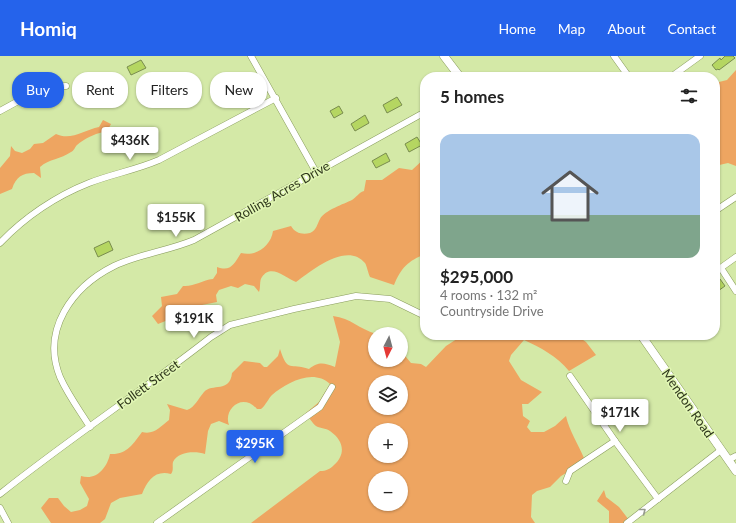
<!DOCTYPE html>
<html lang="en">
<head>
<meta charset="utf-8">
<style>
	:root { --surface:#fff; --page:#f2f2f2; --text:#222; --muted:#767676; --line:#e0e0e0; --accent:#2563eb }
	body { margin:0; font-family:Lato,sans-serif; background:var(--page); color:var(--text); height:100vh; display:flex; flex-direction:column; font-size:15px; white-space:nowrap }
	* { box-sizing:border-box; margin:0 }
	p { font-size:13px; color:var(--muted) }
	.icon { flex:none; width:22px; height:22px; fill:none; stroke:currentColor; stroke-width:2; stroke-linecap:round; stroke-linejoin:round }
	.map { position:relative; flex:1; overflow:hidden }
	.details { position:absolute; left:420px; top:16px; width:300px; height:268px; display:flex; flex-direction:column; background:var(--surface); border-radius:16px; box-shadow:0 1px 3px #0004 }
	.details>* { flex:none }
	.top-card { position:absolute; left:12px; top:16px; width:348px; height:36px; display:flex; gap:8px }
	.needle { width:26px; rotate:186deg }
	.controls { position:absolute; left:368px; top:271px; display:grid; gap:8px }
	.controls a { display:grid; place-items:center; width:40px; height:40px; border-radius:50%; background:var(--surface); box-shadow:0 1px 3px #0004; font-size:20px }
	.price { position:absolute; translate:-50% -34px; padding:0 9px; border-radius:4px; background:#fff; color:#222; font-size:13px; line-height:26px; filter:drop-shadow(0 1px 2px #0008) }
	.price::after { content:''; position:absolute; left:50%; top:24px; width:12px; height:9px; margin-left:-6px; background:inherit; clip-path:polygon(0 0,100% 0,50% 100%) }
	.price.selected { background:var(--accent); color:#fff }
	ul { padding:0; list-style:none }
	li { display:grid; align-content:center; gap:8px; height:212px; padding:0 20px }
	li+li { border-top:1px solid var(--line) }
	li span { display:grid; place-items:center; height:124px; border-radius:12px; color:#555 }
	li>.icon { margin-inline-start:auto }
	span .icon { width:72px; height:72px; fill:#fffc; stroke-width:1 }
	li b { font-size:17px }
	h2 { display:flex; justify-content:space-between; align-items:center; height:48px; padding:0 20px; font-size:17px }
	.pill { padding:0 14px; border-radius:16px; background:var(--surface); box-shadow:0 1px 3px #0004; font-size:14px; line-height:36px }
	.pill.selected { background:var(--accent); color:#fff }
	header { display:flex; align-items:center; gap:24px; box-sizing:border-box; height:56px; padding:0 20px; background:var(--accent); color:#fff }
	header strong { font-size:19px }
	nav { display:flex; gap:22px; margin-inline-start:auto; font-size:14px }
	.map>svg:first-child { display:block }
	.green { fill:#eea561; fill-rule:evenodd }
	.building { fill:#b5d661; stroke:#798c4e }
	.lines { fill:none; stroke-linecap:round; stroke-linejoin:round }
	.minor-casing { stroke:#899c5d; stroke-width:7 }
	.major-casing { stroke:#899c5d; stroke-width:9 }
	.minor { stroke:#fff; stroke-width:6 }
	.major { stroke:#fff; stroke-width:8 }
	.oneway { stroke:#969a8e }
	.labels { text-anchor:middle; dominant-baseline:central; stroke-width:3; stroke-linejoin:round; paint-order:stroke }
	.street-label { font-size:13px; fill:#2e361c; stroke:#e1f6b4 }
</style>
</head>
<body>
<header>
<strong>Homiq</strong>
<nav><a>Home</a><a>Map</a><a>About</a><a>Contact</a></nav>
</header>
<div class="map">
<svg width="736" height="467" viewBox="0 0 736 467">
	<rect width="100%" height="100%" fill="#d4e9a7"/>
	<g class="green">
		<path d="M736,14V110L728,107L715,110V33L719,26L727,24Z"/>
		<path d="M103,64L111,68L105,79L103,76C94,78 84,83 77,89C75,91 74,95 71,96C61,103 49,103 40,111L41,122L34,117C22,117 16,121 12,133L0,138V112L10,100L11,90L15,95L22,97L30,93L34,88L43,87L56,78C71,85 84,74 99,71Z"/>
		<path d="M425,102V198C408,205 401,212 394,229L370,221C368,217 367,210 365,207C347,185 311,215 296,226C286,222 271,207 262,221C259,225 261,231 259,236L254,230L245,228L238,232L231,230L219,234L216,239L217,246L192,251L184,260L185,267H175L168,264L158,268L152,260L162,250L161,241L177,238L183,230C194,231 202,224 213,223L217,217V211C231,216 234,208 241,197C256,201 271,190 273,175L291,170C295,177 302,179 310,177C317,174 317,168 320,163C325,154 344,148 352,144C357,141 358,137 364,135L366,124H382L399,112L412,114Z"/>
		<path d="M333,260C351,262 359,273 376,278L375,304H401V295L411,307L421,308L426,311L446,290L463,279H576L586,286L596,299L569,315C557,300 541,292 524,284L511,299L509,305L521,324L542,336L528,348H522L523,360L530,365L527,371L531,376H544L555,370L566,360C569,374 578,388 584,402L580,409L561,420L550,431L537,435L532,439L531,461L535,467H251L320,415C326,415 330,413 334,409C346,398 344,385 330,375C326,372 319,372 316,370C312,367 309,361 306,357L319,346L330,328C313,312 286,327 272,339C268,343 266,349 261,353H257C242,336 223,354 229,369L219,365L211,368L208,375L205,398C196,395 178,395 173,406C172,410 174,414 171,418C155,414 148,424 142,438L120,442L111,447L105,463L100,467H51L41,452L49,442H58L64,450L71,456L80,454L87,450L89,443L80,427L81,420C96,425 107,412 110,398C127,399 133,388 142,376C154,379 160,371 169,364L170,354L167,348L187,354C195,351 198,343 204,336C212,327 230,337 232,317L244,305L260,307L264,311H267L278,300L280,293C288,318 290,306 309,313C319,305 324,307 335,311L340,286ZM375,326H401V352H375ZM375,374H401V400H375ZM375,422H401V448H375Z"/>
		<path d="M604,434L606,441L619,451L629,464L626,467H609V455L597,445Z"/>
	</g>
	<g class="building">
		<path d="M725,0H733L735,2L719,14L718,13L716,14L712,9L720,2L721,4Z"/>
		<path d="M141,4L146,12L131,19L127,11Z"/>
		<path d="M397,41L402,49L387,57L383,49Z"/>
		<path d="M339,50L343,57L334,62L330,55Z"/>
		<path d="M365,59L369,67L355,75L351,68Z"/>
		<path d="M417,81L422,89L409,96L405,88Z"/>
		<path d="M386,97L390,105L376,112L372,105Z"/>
		<path d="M109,185L113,194L98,201L94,192Z"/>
		<path d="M720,223L725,230L718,235L715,232V226Z"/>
	</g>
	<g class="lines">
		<defs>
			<g id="minor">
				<path d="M251,0L316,116"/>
				<path d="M614,0L629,21"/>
				<path d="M671,21L700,0"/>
				<path d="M0,55L44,31L66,30"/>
				<path d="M715,155L736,141"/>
				<path d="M0,187C24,162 56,140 89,127C112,118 136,114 159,104L276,42"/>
				<path d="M721,212L736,235"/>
				<path d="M715,216L736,201"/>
				<path d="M570,320L615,385L658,443"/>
				<path d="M90,371C80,355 68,339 60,321C41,274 72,231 114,210C139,198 168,195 194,184L425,56"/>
				<path d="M728,404L736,400"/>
				<path d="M566,425L570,415L615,385"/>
				<path d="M0,438C69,383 142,335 211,281L230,269L294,253L356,240L390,243L425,260"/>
				<path d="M0,452L8,467"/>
				<path d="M157,467L320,351L332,331"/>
				<path d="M627,467L721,394"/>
			</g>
			<g id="major">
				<path d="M444,0L460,21"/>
				<path d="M641,279L736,415"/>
			</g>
		</defs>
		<use href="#minor" class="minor-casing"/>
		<use href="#major" class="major-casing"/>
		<use href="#minor" class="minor"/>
		<use href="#major" class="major"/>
	</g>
	<defs><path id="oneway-chevron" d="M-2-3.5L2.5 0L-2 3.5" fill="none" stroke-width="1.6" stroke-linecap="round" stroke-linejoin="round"/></defs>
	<use class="oneway" href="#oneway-chevron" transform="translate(643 455) rotate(-38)"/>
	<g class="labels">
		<g class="street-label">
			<text transform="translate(282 135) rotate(-30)">Rolling Acres Drive</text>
			<text transform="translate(148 328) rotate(-36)">Follett Street</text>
			<text transform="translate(688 347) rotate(55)">Mendon Road</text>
		</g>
	</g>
</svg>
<div class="controls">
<a><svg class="needle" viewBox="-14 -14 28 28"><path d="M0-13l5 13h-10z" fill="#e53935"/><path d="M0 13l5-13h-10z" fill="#767676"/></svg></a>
<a><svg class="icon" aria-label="layers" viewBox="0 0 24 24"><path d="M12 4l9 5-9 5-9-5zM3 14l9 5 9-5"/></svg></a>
<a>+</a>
<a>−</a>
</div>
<b class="price" style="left:130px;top:105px">$436K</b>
<b class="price" style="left:176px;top:182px">$155K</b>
<b class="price" style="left:194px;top:283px">$191K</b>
<b class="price" style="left:620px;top:377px">$171K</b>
<b class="price selected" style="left:255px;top:408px">$295K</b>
<div class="top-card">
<a class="pill selected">Buy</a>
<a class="pill">Rent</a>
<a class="pill">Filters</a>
<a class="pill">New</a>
</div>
<section class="details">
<h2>5 homes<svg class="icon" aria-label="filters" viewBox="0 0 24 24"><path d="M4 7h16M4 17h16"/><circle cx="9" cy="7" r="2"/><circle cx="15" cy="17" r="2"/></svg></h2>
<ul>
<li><span style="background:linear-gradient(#a9c7e8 65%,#7fa58c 0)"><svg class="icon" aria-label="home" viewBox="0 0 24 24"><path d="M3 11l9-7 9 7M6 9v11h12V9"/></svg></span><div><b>$295,000</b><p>4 rooms · 132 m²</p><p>Countryside Drive</p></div></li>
</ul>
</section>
</div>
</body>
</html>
